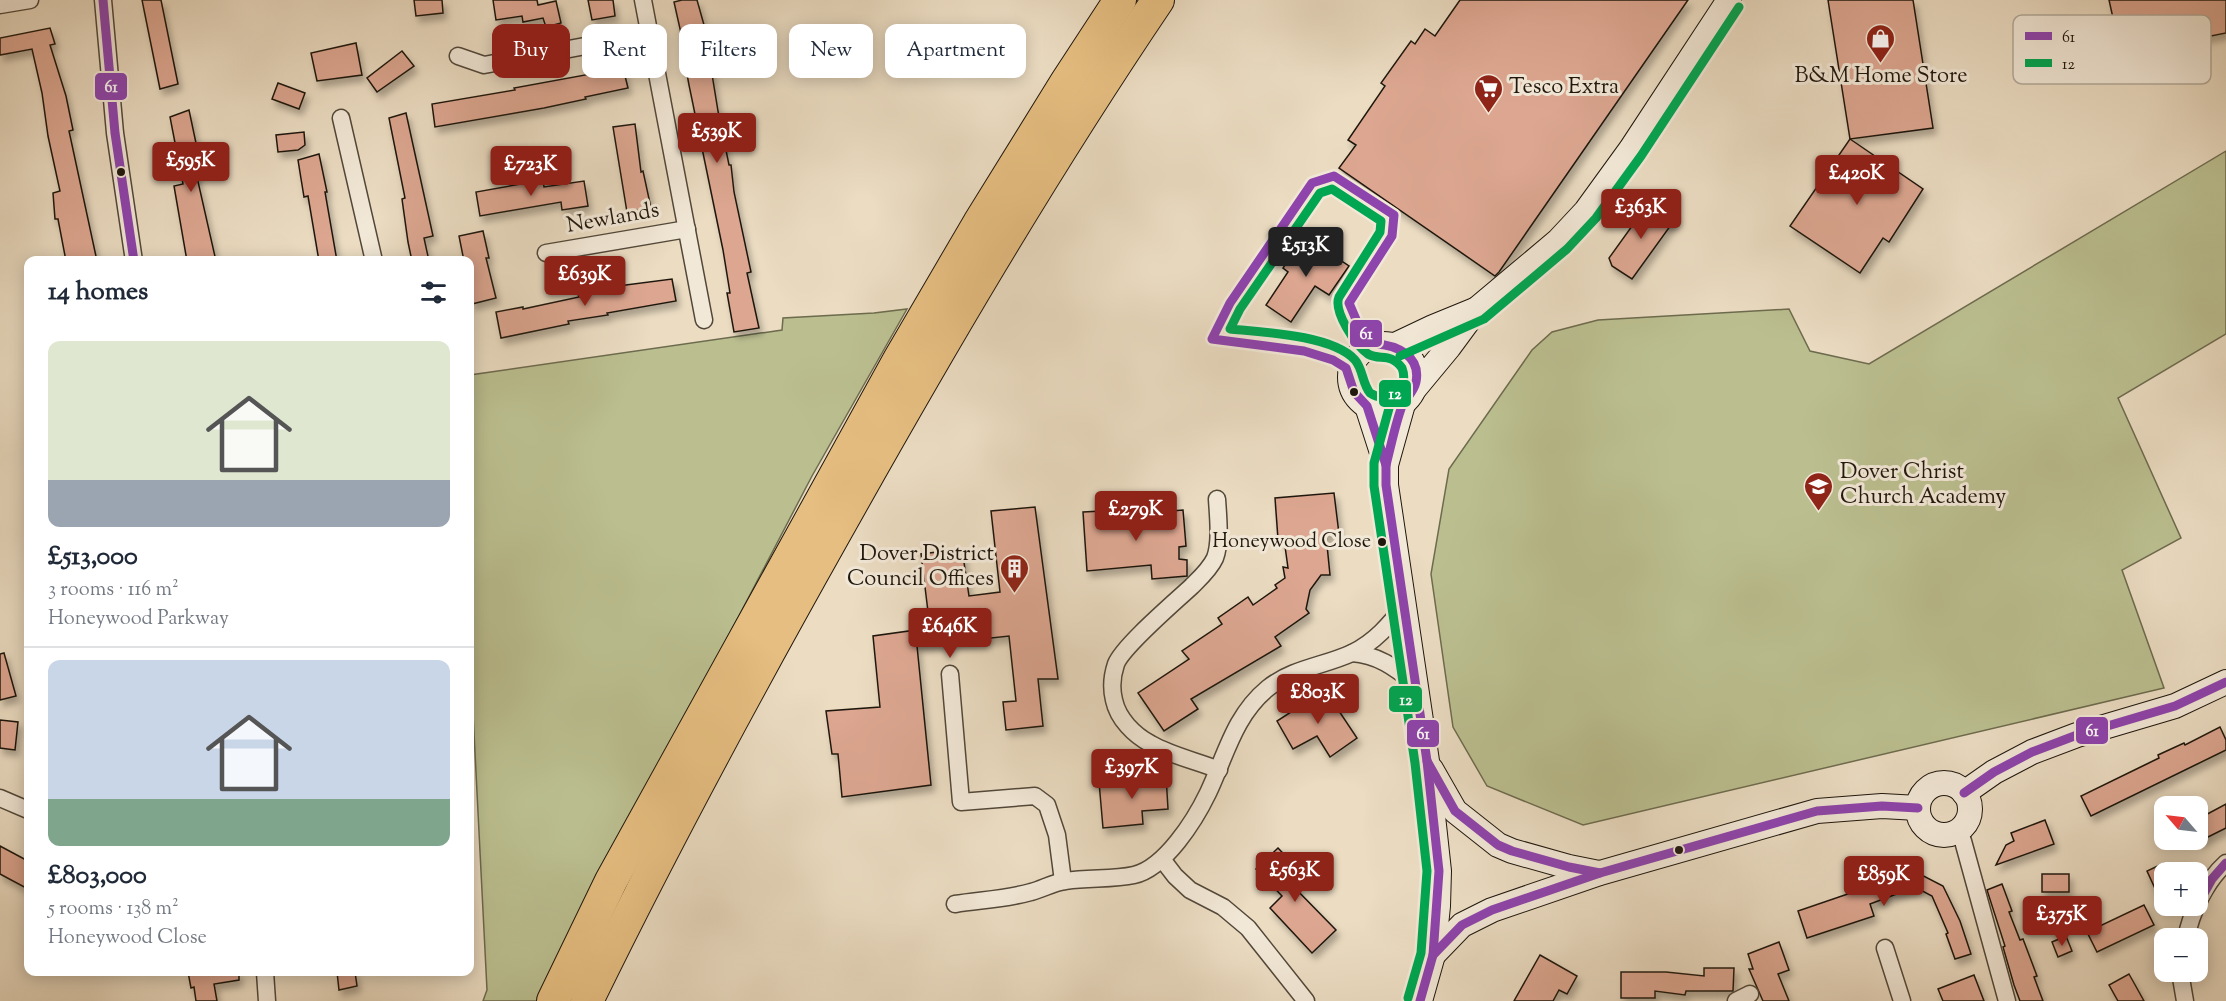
<!DOCTYPE html>
<html lang="en">
<head>
<meta charset="utf-8">
<style>
	:root { --surface:#fff; --page:#f2f2f3; --text:#1f2937; --muted:#747a83; --line:#e0e1e3; --accent:#8f2418 }
	body { margin:0; font-family:"Sorts Mill Goudy",serif; background:var(--page); color:var(--text); height:100vh; display:flex; flex-direction:column; font-size:22px; white-space:nowrap }
	* { box-sizing:border-box; margin:0 }
	p { font-size:20px; color:var(--muted) }
	.icon { flex:none; width:33px; height:33px; fill:none; stroke:currentColor; stroke-width:2; stroke-linecap:round; stroke-linejoin:round }
	.map { position:relative; flex:1; overflow:hidden }
	.details { position:absolute; left:24px; top:256px; width:450px; height:720px; display:flex; flex-direction:column; background:var(--surface); border-radius:12px; box-shadow:0 3px 15px #0003 }
	.details>* { flex:none }
	.top-card { position:absolute; left:492px; top:24px; width:570px; height:54px; display:flex; gap:12px }
	.needle { width:39px; rotate:298deg }
	.fabs { position:absolute; left:2154px; top:796px; display:grid; gap:12px }
	.fabs a { display:grid; place-items:center; width:54px; height:54px; border-radius:12px; background:var(--surface); box-shadow:0 3px 15px #0003; font-size:30px }
	.price { position:absolute; translate:-50% -51px; padding:0 14px; border-radius:6px; background:var(--accent); color:#fff; font-size:20px; line-height:39px; filter:drop-shadow(0 2px 3px #0008) }
	.price::after { content:''; position:absolute; left:50%; top:36px; width:18px; height:14px; margin-left:-9px; background:inherit; clip-path:polygon(0 0,100% 0,50% 100%) }
	.price.active { background:#222; color:#fff }
	ul { padding:0; list-style:none }
	li { display:grid; align-content:center; gap:12px; height:318px; padding:0 24px }
	li+li { border-top:2px solid var(--line) }
	li span { display:grid; place-items:center; height:186px; border-radius:12px; color:#555 }
	li>.icon { margin-inline-start:auto }
	span .icon { width:108px; height:108px; fill:#fffc; stroke-width:1 }
	li b { font-size:26px }
	h2 { display:flex; justify-content:space-between; align-items:center; height:72px; padding:0 24px; font-size:26px }
	.tag { padding:0 21px; border-radius:12px; background:var(--surface); box-shadow:0 3px 15px #0003; font-size:21px; line-height:54px }
	.tag.active { background:var(--accent); color:#fff }
	.map>svg:first-child { display:block }
	.green { fill:#bbbf90; stroke:#6d6b4e; stroke-width:1.5 }
	.building { fill:#dca690; stroke:#1f170d; stroke-width:1.5; filter:url(#shadow) }
	.lines { fill:none; stroke-linecap:round; stroke-linejoin:round }
	.street-casing { stroke:#52483a; stroke-width:19 }
	.secondary-casing { stroke:#1f170d; stroke-width:26 }
	.highway-casing { stroke:#1f170d; stroke-width:34 }
	.street { stroke:#f2e8d7; stroke-width:16 }
	.secondary { stroke:#f2e8d7; stroke-width:24 }
	.highway { stroke:#e6be81; stroke-width:32 }
	.bus-1-casing { stroke:#f2e8d7; stroke-width:14 }
	.bus-2-casing { stroke:#f2e8d7; stroke-width:14 }
	.bus-1 { stroke:#8e44ad; stroke-width:9 }
	.bus-2 { stroke:#00a651; stroke-width:9 }
	.bus-dot { fill:#1f170d; stroke:#f2e8d7; stroke-width:2 }
	.labels { text-anchor:middle; dominant-baseline:central; stroke-width:6; stroke-linejoin:round; paint-order:stroke }
	.bus-label { font-size:20px; fill:#1f170d; stroke:#f2e8d7; text-anchor:end }
	.poi-label { font-size:22px; fill:#1f170d; stroke:#f2e8d7; text-anchor:start }
	.street-label { font-size:22px; fill:#1f170d; stroke:#f2e8d7 }
	.key { fill:#f2e8d7; stroke:#b3a99a; stroke-width:1.5 }
	.key-label { font-size:16px; fill:#1f170d }
	.line-badge { stroke:#f2e8d7; stroke-width:2 }
	.badge-label { font-size:16px; text-anchor:middle; font-weight:bold; fill:#fff }
</style>
</head>
<body>
<div class="map">
<svg width="2226" height="1001" viewBox="0 0 2226 1001">
	<defs>
		<filter id="shadow"><feDropShadow dx="3.5" dy="6" stdDeviation="3" flood-color="#0004"/></filter>
	</defs>
	<rect width="100%" height="100%" fill="#ebdcc2"/>
	<filter id="stains"><feTurbulence type="fractalNoise" baseFrequency=".00333" numOctaves="4"/><feColorMatrix values="0 0 0 0 .2 0 0 0 0 .09 0 0 0 0 .02 0 0 0 .5 -.17"/></filter>
	<radialGradient id="worn" r=".72"><stop offset=".6" stop-color="#630" stop-opacity="0"/><stop offset="1" stop-color="#630" stop-opacity=".3"/></radialGradient>
	<g class="green">
		<path d="M2226,151V334L2118,398L2181,538L2122,570L2164,688L1583,825L1487,786L1453,727L1431,574L1449,469L1532,350L1552,332L1598,320L1789,309L1810,351L1869,364Z"/>
		<path d="M907,309L812,476L538,1001H483L487,990L470,654L472,440L470,375L782,330L783,318L874,313Z"/>
	</g>
	<g class="building">
		<path d="M142,0H161L178,84L160,89Z"/>
		<path d="M414,0H442L443,13L416,16Z"/>
		<path d="M493,0H537L538,5L556,1L561,23L546,27L543,18L523,22L522,16L496,20Z"/>
		<path d="M588,0H613L615,16L592,20Z"/>
		<path d="M682,0H697L704,25L718,111L729,165H731L734,192L751,272L747,273L759,328L734,332L727,293H730L723,250L689,85L681,42H683L674,2Z"/>
		<path d="M1460,0H1688L1499,272L1495,276L1339,168L1356,145L1348,140L1385,86L1381,83L1411,41L1415,44L1425,29L1435,36Z"/>
		<path d="M1828,0H1913L1933,128L1850,139Z"/>
		<path d="M2109,0H2226V33L2121,54Z"/>
		<path d="M50,28L55,44L50,45L66,96L73,130L69,131L97,261H66L58,219H55L53,193L60,191L48,136L42,93L32,49L0,55V38Z"/>
		<path d="M356,43L362,75L317,81L311,53Z"/>
		<path d="M402,51L414,66L377,92L367,78Z"/>
		<path d="M623,68L628,88L585,97L586,99L544,108L435,127L432,104L515,90L514,88Z"/>
		<path d="M278,83L305,93L299,109L272,99Z"/>
		<path d="M189,110L200,162L194,164L216,261H187L174,186L183,184L170,117Z"/>
		<path d="M406,113L433,236L424,238L429,261H412L408,242L402,199L405,198L389,118Z"/>
		<path d="M635,124L641,172L643,171L651,208L627,212L613,127Z"/>
		<path d="M304,132L305,145L298,150L278,152L276,135Z"/>
		<path d="M1850,139L1923,189L1889,242L1883,238L1860,273L1790,226Z"/>
		<path d="M319,154L327,192H325L337,261H319L308,196L304,197L298,160Z"/>
		<path d="M543,180L544,187L584,181L588,206L562,210L561,202L480,216L476,192Z"/>
		<path d="M1650,201L1676,218L1632,279L1612,266L1609,258Z"/>
		<path d="M483,231L489,258H486L496,298L472,304L470,294V261H464L459,236Z"/>
		<path d="M1304,236L1349,266L1329,295L1315,286L1291,322L1266,305L1288,272L1283,268Z"/>
		<path d="M672,279L676,301L607,313L608,315L568,321L569,324L501,338L496,312L523,307V309L579,297L578,294L618,286Z"/>
		<path d="M1334,493L1339,534L1326,535L1330,575H1321L1310,590L1306,609L1309,613L1275,637L1281,646L1191,699L1198,709L1164,731L1138,693L1189,659L1182,651L1222,624L1218,618L1248,597L1253,605L1277,588L1275,585L1285,578L1283,567L1288,568L1284,539H1278L1275,498Z"/>
		<path d="M1035,507L1058,679H1038L1043,726L1006,730L1003,702L1016,701L1009,636L917,646L931,785L842,797L838,754H832L826,711L880,707L873,636L930,628L921,554L962,549L969,596L1000,592L991,511Z"/>
		<path d="M1122,510V515L1183,510L1186,546L1179,547V559L1187,560V576L1152,579L1151,565L1087,571L1083,512Z"/>
		<path d="M4,653L16,696L0,700V654Z"/>
		<path d="M1325,690L1357,738L1330,757L1317,736L1293,749L1277,721Z"/>
		<path d="M0,720L18,722L15,750L0,748Z"/>
		<path d="M2220,727L2226,740V750L2091,816L2081,796L2159,758L2158,755L2184,743L2185,745Z"/>
		<path d="M1166,776L1168,809L1142,811L1143,824L1103,828L1099,782Z"/>
		<path d="M2226,804V828L2198,842V819Z"/>
		<path d="M2045,820L2054,844L1996,865L2006,845L2014,841L2011,833Z"/>
		<path d="M0,846L28,861V889L0,874Z"/>
		<path d="M1278,848L1302,873L1291,884L1336,930L1312,953L1270,908L1282,896L1256,869Z"/>
		<path d="M2164,863V908L2147,871Z"/>
		<path d="M1897,864L1902,875L1914,871L1943,886L1960,921L1971,954L1955,959L1946,934L1948,933L1932,896L1915,887L1870,904L1874,916L1807,938L1798,911L1877,884L1873,872Z"/>
		<rect x="2042" y="874" width="27" height="18"/>
		<path d="M2002,884L2012,911L2009,912L2020,940L2023,939L2037,976L2034,977L2043,1001H2020L2014,985L2003,947L2005,946L1987,890Z"/>
		<path d="M2144,905L2154,925L2097,952L2087,932Z"/>
		<path d="M2066,936L2072,951L2058,957L2052,942Z"/>
		<path d="M1779,942L1789,970L1778,974L1789,1001H1763L1749,969H1753L1748,954Z"/>
		<path d="M1540,955L1577,976L1567,994L1559,990L1553,1001H1514Z"/>
		<path d="M1704,968H1734L1733,991H1686L1685,995L1655,991V998H1621V972H1666L1704,976Z"/>
		<path d="M188,972H239V980L214,984L217,1001H196L194,987L191,988Z"/>
		<path d="M337,972H355L357,986L339,990Z"/>
		<path d="M2129,974L2144,1001H2118L2109,985Z"/>
		<path d="M1974,975L1984,1001H1943L1938,989Z"/>
	</g>
	<g class="lines">
		<defs>
			<g id="street">
				<path d="M103,0L115,133L134,261"/>
				<path d="M643,0L704,320"/>
				<path d="M0,5L30,0"/>
				<path d="M458,56L484,65L649,34"/>
				<path d="M341,118L374,261"/>
				<path d="M546,253L687,229"/>
				<path d="M1217,499C1218,516 1221,542 1215,558C1210,569 1200,578 1192,586C1175,602 1123,646 1116,664C1112,676 1111,688 1114,700C1118,719 1134,735 1151,744C1172,756 1197,761 1219,770"/>
				<path d="M1352,653C1379,655 1395,668 1416,684"/>
				<path d="M950,674L961,802L1035,796L1047,805L1057,835L1063,881"/>
				<path d="M0,798L28,810"/>
				<path d="M1958,831L1963,841L2007,1001"/>
				<path d="M1162,859L1175,876L1190,890L1223,907L1248,928L1306,1001"/>
				<path d="M955,904C980,900 1007,899 1031,892C1043,889 1054,882 1066,881C1088,877 1112,880 1134,875C1165,868 1195,820 1208,793C1226,755 1234,716 1268,688C1293,668 1324,666 1352,653C1375,642 1390,624 1405,605"/>
				<path d="M2186,939C2191,912 2206,881 2226,863"/>
				<path d="M1885,948L1902,1001"/>
				<path d="M265,972L267,1001"/>
				<path d="M2180,972L2185,1001"/>
				<path d="M1736,1001L1750,994"/>
			</g>
			<g id="secondary">
				<circle cx="1383" cy="377" r="33"/>
				<path d="M1395,345L1433,327L1477,309"/>
				<path d="M1415,388L1449,347L1477,309L1558,241L1586,211L1631,149L1729,0"/>
				<path d="M1403,404L1386,465V485L1427,761L1439,871L1438,906L1433,955L1420,1001"/>
				<path d="M1367,406L1386,465"/>
				<path d="M1431,769L1455,811L1498,845L1512,851L1569,867L1599,873"/>
				<circle cx="1944" cy="809" r="26"/>
				<path d="M1964,793L1994,772L2032,752L2077,735L2175,706L2226,682"/>
				<path d="M1433,955L1462,925L1492,910L1600,873L1817,811L1882,806L1918,808"/>
			</g>
			<g id="highway">
				<path d="M553,1001L611,881L900,358L979,223L1067,81L1120,0"/>
				<path d="M587,1001C664,843 748,688 834,535C936,353 1041,173 1158,0"/>
			</g>
		</defs>
		<use href="#street" class="street-casing"/>
		<use href="#secondary" class="secondary-casing"/>
		<use href="#highway" class="highway-casing"/>
		<use href="#street" class="street"/>
		<use href="#secondary" class="secondary"/>
		<use href="#highway" class="highway"/>
		<defs>
			<g id="bus-1">
				<path d="M103,0L115,133L134,261"/>
				<path d="M1334,176L1394,215L1392,236L1349,303L1358,324L1375,344C1397,345 1421,356 1416,382C1414,392 1406,398 1402,406C1395,425 1391,446 1386,465L1367,406L1354,392L1346,368L1333,360L1304,351L1212,339L1230,303L1312,183Z"/>
				<path d="M1386,465V485L1427,761L1439,871L1433,955L1420,1001"/>
				<path d="M1427,761L1455,811L1498,845L1512,851L1569,867L1600,873"/>
				<path d="M1964,793L1994,772L2032,752L2077,735L2175,706L2226,682"/>
				<path d="M2198,904L2212,879L2226,863"/>
				<path d="M1433,955L1462,925L1492,910L1600,873L1817,811L1882,806L1918,808"/>
			</g>
			<g id="bus-2">
				<path d="M1332,189L1381,221L1380,232L1339,297C1333,311 1355,345 1368,354C1380,361 1390,352 1402,368C1410,389 1388,405 1370,393C1362,383 1363,369 1355,360C1333,335 1262,332 1230,329L1240,309L1320,193Z"/>
				<path d="M1400,356L1484,319L1567,249L1596,218L1641,156L1739,7"/>
				<path d="M1391,401L1374,463V486L1415,763L1427,871L1421,953L1408,998"/>
			</g>
		</defs>
		<use href="#bus-1" class="bus-1-casing"/>
		<use href="#bus-2" class="bus-2-casing"/>
		<use href="#bus-1" class="bus-1"/>
		<use href="#bus-2" class="bus-2"/>
	</g>
	<defs>
		<symbol id="shop-pin" viewBox="-11 -11 22 30"><path d="M0 17L-7.5 6A9.5 9.5 0 1 1 7.5 6Z" fill="#8f2418" stroke="#f2e8d7"/><path d="M-5-2.5h2.3a2.7 3.5 0 0 1 5.4 0H5L5.5 6h-11ZM-1.5-2.5h3a1.5 2.3 0 0 0-3 0Z" fill="#fff"/></symbol>
		<symbol id="supermarket-pin" viewBox="-11 -11 22 30"><path d="M0 17L-7.5 6A9.5 9.5 0 1 1 7.5 6Z" fill="#8f2418" stroke="#f2e8d7"/><path d="M-6-5.5h2.5l.6 2H6L4.5 2H-2.5L-4.4-4H-6ZM-1.5 3.2a1.3 1.3 0 1 0 .1 0ZM3 3.2a1.3 1.3 0 1 0 .1 0Z" fill="#fff"/></symbol>
		<symbol id="school-pin" viewBox="-11 -11 22 30"><path d="M0 17L-7.5 6A9.5 9.5 0 1 1 7.5 6Z" fill="#8f2418" stroke="#f2e8d7"/><path d="M0-5L7-2L0 1L-7-2ZM-4 1L0 2.5L4 1V4Q0 6-4 4Z" fill="#fff"/></symbol>
		<symbol id="building-pin" viewBox="-11 -11 22 30"><path d="M0 17L-7.5 6A9.5 9.5 0 1 1 7.5 6Z" fill="#8f2418" stroke="#f2e8d7"/><path d="M-4-6H4V6H1V3H-1V6H-4ZM-2.5-4.3h1.7v1.8h-1.7ZM.8-4.3h1.7v1.8H.8ZM-2.5-1h1.7V.8h-1.7ZM.8-1h1.7V.8H.8Z" fill="#fff"/></symbol>
	</defs>
	<g fill-rule="evenodd">
		<use href="#shop-pin" x="1864" y="22" width="33" height="45"/>
		<use href="#supermarket-pin" x="1472" y="72" width="33" height="45"/>
		<use href="#school-pin" x="1802" y="470" width="33" height="45"/>
		<use href="#building-pin" x="998" y="552" width="33" height="45"/>
	</g>
	<g class="bus-dot">
		<circle cx="121" cy="172" r="5"/>
		<circle cx="1354" cy="392" r="5"/>
		<circle cx="1382" cy="542" r="5"/>
		<circle cx="1679" cy="850" r="5"/>
	</g>
	<g class="labels">
		<g class="bus-label">
			<text x="1371" y="542">Honeywood Close</text>
		</g>
		<g class="poi-label">
			<text x="1881" y="77" text-anchor="middle">B&amp;M Home Store</text>
			<text x="1509" y="88">Tesco Extra</text>
			<text x="1840" y="473">Dover Christ<tspan x="1840" dy="25">Church Academy</tspan></text>
			<text x="994" y="555" text-anchor="end">Dover District<tspan x="994" dy="25">Council Offices</tspan></text>
		</g>
		<g class="street-label">
			<text transform="translate(613 219) rotate(-10)">Newlands</text>
		</g>
	</g>
	<rect x="2013" y="15" width="198" height="69" rx="9" class="key"/>
	<rect x="2025" y="32" width="27" height="8" fill="#8e44ad"/>
	<rect x="2025" y="59" width="27" height="8" fill="#00a651"/>
	<g class="key-label">
		<text x="2062" y="42">61</text>
		<text x="2062" y="69">12</text>
	</g>
	<g class="line-badge">
		<rect x="94" y="72" width="34" height="29" rx="6" fill="#8e44ad"/>
		<rect x="1349" y="319" width="34" height="29" rx="6" fill="#8e44ad"/>
		<rect x="1378" y="379" width="34" height="29" rx="6" fill="#00a651"/>
		<rect x="1388" y="685" width="35" height="28" rx="6" fill="#00a651"/>
		<rect x="2075" y="716" width="34" height="29" rx="6" fill="#8e44ad"/>
		<rect x="1406" y="719" width="34" height="29" rx="6" fill="#8e44ad"/>
	</g>
	<g class="badge-label">
		<text x="111" y="92">61</text>
		<text x="1366" y="339">61</text>
		<text x="1395" y="399">12</text>
		<text x="1406" y="705">12</text>
		<text x="2092" y="736">61</text>
		<text x="1423" y="739">61</text>
	</g>
	<rect width="100%" height="100%" filter="url(#stains)"/>
	<rect width="100%" height="100%" fill="url(#worn)"/>
</svg>
<div class="fabs">
<a><svg class="needle" viewBox="-14 -14 28 28"><path d="M0-13l5 13h-10z" fill="#e53935"/><path d="M0 13l5-13h-10z" fill="#747a83"/></svg></a>
<a>+</a>
<a>−</a>
</div>
<b class="price" style="left:717px;top:164px">£539K</b>
<b class="price" style="left:191px;top:193px">£595K</b>
<b class="price" style="left:531px;top:197px">£723K</b>
<b class="price" style="left:1857px;top:206px">£420K</b>
<b class="price" style="left:1641px;top:240px">£363K</b>
<b class="price active" style="left:1306px;top:278px">£513K</b>
<b class="price" style="left:585px;top:307px">£639K</b>
<b class="price" style="left:1136px;top:542px">£279K</b>
<b class="price" style="left:950px;top:659px">£646K</b>
<b class="price" style="left:1318px;top:725px">£803K</b>
<b class="price" style="left:1132px;top:800px">£397K</b>
<b class="price" style="left:1295px;top:903px">£563K</b>
<b class="price" style="left:1884px;top:907px">£859K</b>
<b class="price" style="left:2062px;top:947px">£375K</b>
<div class="top-card">
<a class="tag active">Buy</a>
<a class="tag">Rent</a>
<a class="tag">Filters</a>
<a class="tag">New</a>
<a class="tag">Apartment</a>
</div>
<section class="details">
<h2>14 homes<svg class="icon" aria-label="filters" viewBox="0 0 24 24"><path d="M4 7h16M4 17h16"/><circle cx="9" cy="7" r="2"/><circle cx="15" cy="17" r="2"/></svg></h2>
<ul>
<li><span style="background:linear-gradient(#dfe7d0 75%,#9aa5b1 0)"><svg class="icon" aria-label="home" viewBox="0 0 24 24"><path d="M3 11l9-7 9 7M6 9v11h12V9"/></svg></span><div><b>£513,000</b><p>3 rooms · 116 m²</p><p>Honeywood Parkway</p></div></li>
<li><span style="background:linear-gradient(#c9d6e8 75%,#7fa58c 0)"><svg class="icon" aria-label="home" viewBox="0 0 24 24"><path d="M3 11l9-7 9 7M6 9v11h12V9"/></svg></span><div><b>£803,000</b><p>5 rooms · 138 m²</p><p>Honeywood Close</p></div></li>
</ul>
</section>
</div>
</body>
</html>
